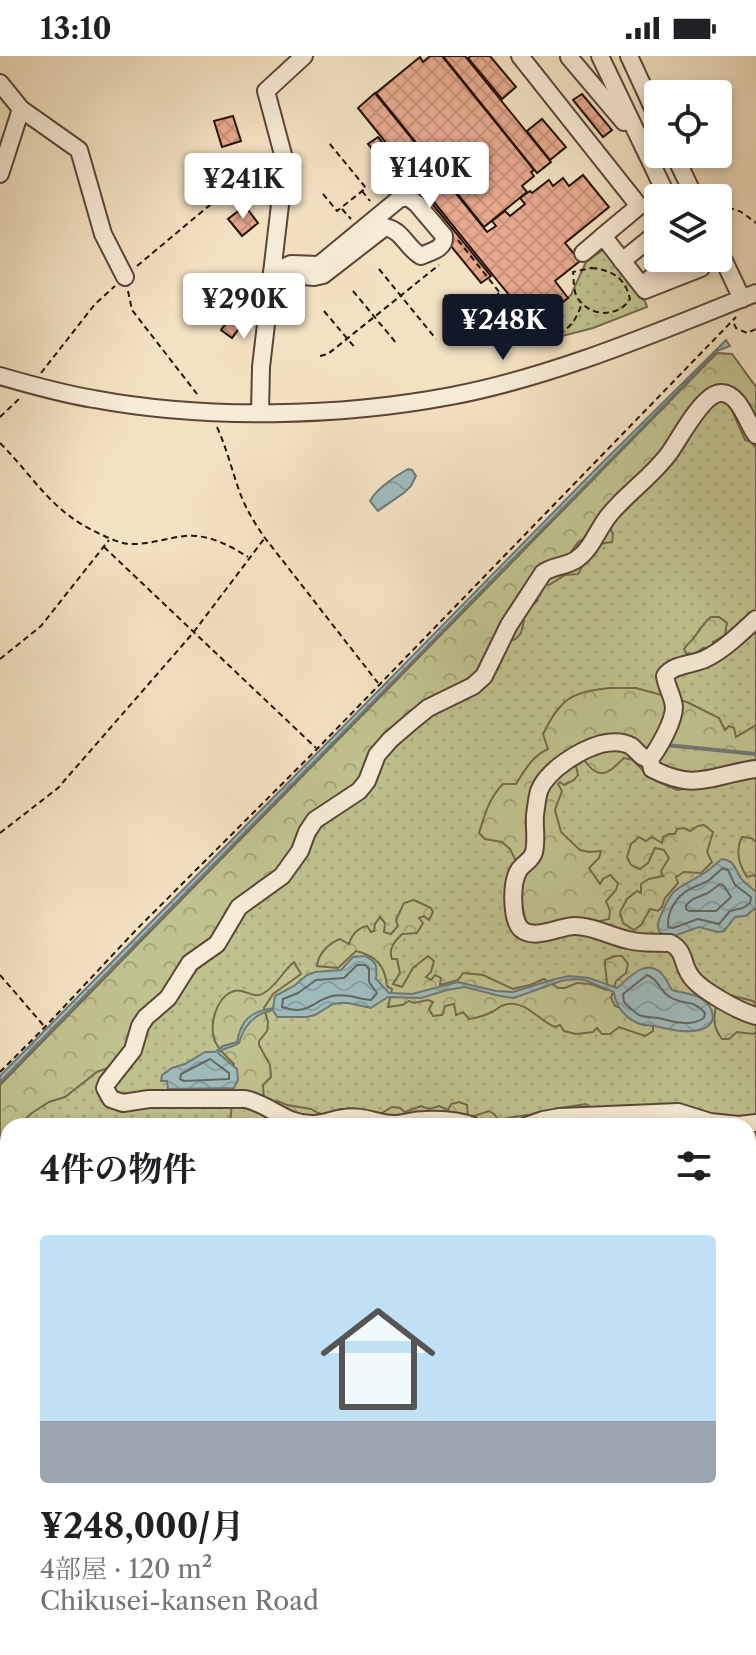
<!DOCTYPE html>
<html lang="ja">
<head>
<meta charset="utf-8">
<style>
	:root { --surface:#fff; --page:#f6f6f6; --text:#202124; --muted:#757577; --accent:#111827 }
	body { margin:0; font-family:"Libre Caslon Text","Noto Serif JP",serif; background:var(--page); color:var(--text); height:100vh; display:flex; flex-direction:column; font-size:30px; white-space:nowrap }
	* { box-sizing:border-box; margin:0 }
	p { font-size:26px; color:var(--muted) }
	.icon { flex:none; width:44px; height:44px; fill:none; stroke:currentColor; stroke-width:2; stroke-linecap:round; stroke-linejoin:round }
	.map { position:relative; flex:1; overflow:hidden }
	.details { position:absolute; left:0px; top:1062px; width:756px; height:538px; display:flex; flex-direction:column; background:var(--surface); border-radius:24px 24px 0 0; box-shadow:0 4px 12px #0003 }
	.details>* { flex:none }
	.fabs { position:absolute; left:644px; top:24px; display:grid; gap:16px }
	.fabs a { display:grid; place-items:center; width:88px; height:88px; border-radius:8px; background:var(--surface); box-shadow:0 4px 12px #0003; font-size:40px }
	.price { position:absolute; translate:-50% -68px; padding:0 18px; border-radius:8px; background:#fff; color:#222; font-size:26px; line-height:52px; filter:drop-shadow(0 2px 4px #0008) }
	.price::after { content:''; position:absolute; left:50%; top:48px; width:24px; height:18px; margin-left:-12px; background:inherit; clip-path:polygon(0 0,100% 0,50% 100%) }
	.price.on { background:var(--accent); color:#fff }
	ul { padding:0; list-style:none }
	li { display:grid; align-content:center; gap:16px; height:424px; padding:0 40px }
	li span { display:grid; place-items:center; height:248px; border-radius:8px; color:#555 }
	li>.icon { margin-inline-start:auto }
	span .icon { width:144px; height:144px; fill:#fffc; stroke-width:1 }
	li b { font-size:34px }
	h2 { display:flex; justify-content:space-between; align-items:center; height:96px; padding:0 40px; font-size:34px }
	.status { display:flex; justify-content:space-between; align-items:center; height:56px; padding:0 40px; background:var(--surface); direction:ltr }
	.status svg { height:22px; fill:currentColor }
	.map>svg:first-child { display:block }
	.green { fill:url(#green-dots); stroke:#746a4c; stroke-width:2 }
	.forest { fill:url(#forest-crowns); stroke:#746a4c; stroke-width:2 }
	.water { fill:url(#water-waves); stroke:#6f7875; stroke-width:2 }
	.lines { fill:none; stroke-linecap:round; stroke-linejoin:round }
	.shore { stroke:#636762; stroke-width:2 }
	.stream { stroke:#6f7875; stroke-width:4 }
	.building { fill:url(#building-cross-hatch); stroke:#271208; stroke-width:2 }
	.minor-casing { stroke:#5a4636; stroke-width:20 }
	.path { stroke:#271208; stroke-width:2; stroke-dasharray:6 4; stroke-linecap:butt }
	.minor { stroke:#f7ecd7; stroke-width:16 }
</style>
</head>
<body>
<div class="status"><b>13:10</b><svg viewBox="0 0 49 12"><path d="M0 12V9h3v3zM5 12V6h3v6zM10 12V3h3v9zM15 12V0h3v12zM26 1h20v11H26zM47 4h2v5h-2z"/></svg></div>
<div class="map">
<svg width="756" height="1599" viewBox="0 0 756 1599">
	<defs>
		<pattern id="green-dots" width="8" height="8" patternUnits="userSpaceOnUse" patternTransform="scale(2)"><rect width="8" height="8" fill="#c0c28f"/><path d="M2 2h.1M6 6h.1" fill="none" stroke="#a5a67a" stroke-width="1.8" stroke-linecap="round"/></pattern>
		<pattern id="forest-crowns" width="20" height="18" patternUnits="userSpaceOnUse" patternTransform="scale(2)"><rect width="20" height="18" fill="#c0c28f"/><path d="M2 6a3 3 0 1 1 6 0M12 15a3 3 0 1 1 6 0" fill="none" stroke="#a5a67a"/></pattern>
		<pattern id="water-waves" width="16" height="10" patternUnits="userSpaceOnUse" patternTransform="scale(2)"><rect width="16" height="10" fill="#9fbcbd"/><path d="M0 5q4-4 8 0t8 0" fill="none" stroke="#89a1a1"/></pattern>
		<pattern id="building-cross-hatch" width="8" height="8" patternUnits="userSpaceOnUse" patternTransform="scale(2)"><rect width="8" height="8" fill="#e7a98e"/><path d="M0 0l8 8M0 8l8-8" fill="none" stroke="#c69079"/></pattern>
	</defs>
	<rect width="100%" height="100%" fill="#f3e2c2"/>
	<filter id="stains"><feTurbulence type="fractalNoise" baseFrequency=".0025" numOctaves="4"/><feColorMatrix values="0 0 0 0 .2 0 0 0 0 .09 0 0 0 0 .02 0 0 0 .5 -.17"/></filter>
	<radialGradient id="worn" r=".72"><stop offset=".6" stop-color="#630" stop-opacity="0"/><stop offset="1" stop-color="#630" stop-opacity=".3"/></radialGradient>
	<g class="green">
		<path d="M604,193L645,245L647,251L593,272L551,283L536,269L571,239L586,206Z"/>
		<path d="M717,297L756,331V1118H748V1070H8L0,1029Z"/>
		<path d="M748,1437H756V1599H412L419,1592H748Z"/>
	</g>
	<g class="forest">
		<path d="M717,297L732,298L756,331V393L752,386L745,384L723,334L665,391L642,419L618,436L612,444L609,470L613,478L612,486L598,488L588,481L578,486L571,496L574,500L582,503L583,509L578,518L565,519L549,529L541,528L535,538L538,544L534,548L528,547L523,555L524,565L521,577L516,583L507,586L482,615L460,631L349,733L273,818L230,861L124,994L108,1012L97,1016L65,1041L49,1046L32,1057L17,1070H8V1124H0V1029Z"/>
		<path d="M711,561H719L727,567L725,579L713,586V591L703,592L694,598L686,597L684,593C686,590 689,587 692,584C699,576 702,568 711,561Z"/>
		<path d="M611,632H636L687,646L719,662L725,674L729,670L734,672L736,681L756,669V720L677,734L657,725L647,719L633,704L624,702C615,710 605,724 592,713C588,710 586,705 582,702L575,706L578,719L574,724L564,729L560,726L558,728L562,735L555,754L561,776L580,794L589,796L601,795L599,802L589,812L600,828L603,823L610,819L618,827L616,834L606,845L610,855L609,863L596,866L582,862L524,872L518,863L523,819L510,793L502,786L485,783L479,777C485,758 489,742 503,728H516C525,714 532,700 548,693L543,678C561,642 571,636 611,632Z"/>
		<path d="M704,769L713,776L707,796L712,806L701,817L684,816L676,821L678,827L665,842L662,851L658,855L650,853L641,869L634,874L623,867L620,856L627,843L637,835L641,837V828L649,823L663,820L661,815L669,802L664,794L655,792L648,807L640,813L631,809L627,801L631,788L639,781L646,785L652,781L662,787L663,781L669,778H675L677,773L684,772L690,775L698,770Z"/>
		<path d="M742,781L751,782L756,786V821L753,819L747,821C739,809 735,795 742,781Z"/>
		<path d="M414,844L431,852L433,856L429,864L424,860L419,862L423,867L417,877L402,878C395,885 388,892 392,903H397L400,917L393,928L402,931L413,912L428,900L434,905L431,916L426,921L431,924L435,919L441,922L440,929L458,924L463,917L483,919L513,933L530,929L544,923L558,932H565L577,927L591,928L606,934C609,923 604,915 605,904L615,900H622L628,908L626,917L616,925L611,942L615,950L653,965V975L645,980L619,971L610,978H602L597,972L593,976L576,978L564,975L560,969L555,971C539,965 524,942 504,949C500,950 497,953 494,955C486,959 478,962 469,963L463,956L456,959L454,948L445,950L442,959L433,960L429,953L433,946L428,944L414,947L409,945L402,949L388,951L392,933L387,930C385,909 376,900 356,895L338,912L317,910C318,898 329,887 340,883L349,888C352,878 357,872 367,870L371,876L374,875L375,868L380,861L385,867L384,876L391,878L398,870L396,864L404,847Z"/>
		<path d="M294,906L301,918L273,938L264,952L268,966L267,975L259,985V989L270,1009L271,1021L263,1029L264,1044L273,1048L277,1045L287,1049L311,1053L318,1057L325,1059L330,1058L340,1053L380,1058L392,1051L400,1052L405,1056L421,1050L429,1053L439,1050L448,1054L451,1048L459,1046L467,1049L468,1062L489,1055L494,1058L502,1068L506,1066V1062L528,1059L540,1060L560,1052L586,1048L599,1056L633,1062L641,1067L650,1060L727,1065C737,1061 745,1060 756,1061V1107L748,1118V1070H220L229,1067C233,1055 232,1048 225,1038L228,1019L234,1008C228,1002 221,996 217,989C207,974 215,941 234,935C244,932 254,944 264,937C277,929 282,916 294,906Z"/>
		<path d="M729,939L753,945L756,948V976L753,978L737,976L729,983H722C712,970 713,960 718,944Z"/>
		<path d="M748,1437H756V1512L748,1516Z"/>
		<path d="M419,1592H483L482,1599L476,1597L475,1599H412Z"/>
	</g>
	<g class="water">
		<path d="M726,284L730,290L717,295L0,1026V1020L594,415Z"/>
		<path d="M408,413L412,414L416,420L411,430L405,436L378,455L370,445C377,432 394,421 408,413Z"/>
		<path d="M722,803C735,805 734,811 740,821C744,827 751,831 756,836V852L745,860L735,861L724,875L718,876L699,871L674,880L660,877C656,869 658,867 661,859C674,829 675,835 701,819C709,815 715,808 722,803Z"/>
		<path d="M365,900C378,906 377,911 376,923L389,937L412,938L458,926L496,935L513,936L555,923L570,920L589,922L617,932C629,922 645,902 661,917C666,922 668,928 672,934C681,937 695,937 702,943C713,951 719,966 703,973C690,978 672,974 659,971C653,969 647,970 640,968C626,963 615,950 614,936L585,924L573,923L561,925L514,942L500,940L465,931L447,934L421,942L388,941L371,952L348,947H340L333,948L315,959L307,961H277L273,954C254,958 244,969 239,987C232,992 224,991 218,997L237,1013L238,1024L234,1032L168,1033L167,1025H161L162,1019L172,1012L185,1008L205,996H215L223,990L237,986C241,963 251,956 273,952L275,940L294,930L307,919L315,916L341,914L353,901Z"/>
	</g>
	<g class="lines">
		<g class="shore">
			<path d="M723,812L728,814L735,829L751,841L750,847L743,852L730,855L719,868L698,863L673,872L668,871C667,856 676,840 690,833C696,830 702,828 708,825C713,821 718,816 723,812Z"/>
			<path d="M720,828L724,830L731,841L716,855H689L686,853V849L693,843L708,837Z"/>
			<path d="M357,909H365L369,913V926L377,937L371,944C358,943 346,937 332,940C310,946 309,960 282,951L283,943L298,937L316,924L344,922Z"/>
			<path d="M647,919C659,923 659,935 670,941C684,950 692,942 705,957L704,962C691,971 674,966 659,962C652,961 646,962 639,959C633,955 628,950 624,946L623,938Z"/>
			<path d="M210,1003L229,1017V1023L184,1025L180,1023L181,1018Z"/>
		</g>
		<path class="stream" d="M666,689L756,698"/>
	</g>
	<g class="building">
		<path d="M430,0H442L534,114L531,116L534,120L522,130L527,136L484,171L376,37L420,1L423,6Z"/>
		<path d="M443,0H465L551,106L537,117Z"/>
		<path d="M471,0H490L516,31L502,43L468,2Z"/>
		<path d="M375,37L487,176L496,170L492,165L505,155L510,160L525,148L520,142L530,135L532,137L549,124L553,130L563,122L569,130L583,119L609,151L565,187L580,205L555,225L568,242L539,265L536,261L530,265L358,52Z"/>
		<path d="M582,38L612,74L603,81L573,44Z"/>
		<path d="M233,60L241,85L222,91L214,65Z"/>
		<path d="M542,63L566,91L550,104L527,75Z"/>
		<path d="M378,81L491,220L481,227L368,88Z"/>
		<path d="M245,150L258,167L242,180L228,163Z"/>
		<path d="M263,218V240L232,282L221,274Z"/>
	</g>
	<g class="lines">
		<defs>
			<g id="minor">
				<path d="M520,0L639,150L603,180L645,234L701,212L696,202"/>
				<path d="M571,0L569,1L624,66"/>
				<path d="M600,0L668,142"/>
				<path d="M629,0L658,63"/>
				<path d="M0,27L21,53L79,94L103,178L125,221"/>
				<path d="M674,98L695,142"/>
				<path d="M0,118L21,53"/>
				<path d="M408,141L417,148L444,180C445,193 432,195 421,200C405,191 404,175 385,171L323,219L314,221L272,217L291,208L319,209L399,143Z"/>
				<path d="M718,192L742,243"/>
				<path d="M583,197L603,180"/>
				<path d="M622,205L658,176"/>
				<path d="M642,229L676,202"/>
				<path d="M0,320C31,329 63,338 94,343C206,364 340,361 451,340C556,320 657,276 756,237"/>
				<path d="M260,356L261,311L285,106L266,35L304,0"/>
				<path d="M650,703C640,702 639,696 631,690C622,685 610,686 601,688C580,694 547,714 539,735C537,742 536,752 535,759C534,771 537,784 534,796C532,804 523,808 519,814C511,826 511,863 521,873C535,885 559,870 575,870C593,870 610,880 628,884C641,888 656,886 670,887C685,894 682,908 690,919C698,933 740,956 756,960"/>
				<path d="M650,703C659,692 674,665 674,651C673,640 666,630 665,620C673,608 692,609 705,603C724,594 741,577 756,563"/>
				<path d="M650,703L652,713C697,736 711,719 756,713"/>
				<path d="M473,1070C458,1064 440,1063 424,1064C413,1064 404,1068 393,1068C376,1067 362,1059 344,1062C334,1063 324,1068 314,1068C285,1069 270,1048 245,1043H149L123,1047L111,1043L105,1032L107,1027L133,994L140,970L146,961L168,942L190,907L217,888L239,851L282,820L300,795L307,776L315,764L359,735L367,725L377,699L390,684L411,666L428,652L473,630L484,620L509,569L543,517C553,509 566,511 577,503C592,493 598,472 610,458C628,436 653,420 670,396C680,382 704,335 722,337C740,338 747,367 756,379"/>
				<path d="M526,1070L543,1064L560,1061L678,1056L710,1066L739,1069L756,1067"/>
				<path d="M748,1126L756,1125"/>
				<path d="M0,1130H8"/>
				<path d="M748,1434H756"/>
				<path d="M0,1437H8"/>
				<path d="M401,1599L408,1592"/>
			</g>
		</defs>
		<use href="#minor" class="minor-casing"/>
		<g class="path">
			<path d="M362,135L370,145"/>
			<path d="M323,138L337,155L366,132L329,87"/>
			<path d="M342,153L351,163"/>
			<path d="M718,154C738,150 741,156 756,167"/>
			<path d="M458,184L527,271L538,263C556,291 576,270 582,246"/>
			<path d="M137,210L229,133L249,119L269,112"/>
			<path d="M591,212C611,214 625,221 630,243C618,262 591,261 578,243C573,235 574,225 573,216Z"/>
			<path d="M379,213L436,283"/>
			<path d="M128,235L132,254L197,338"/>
			<path d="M353,235L397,288"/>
			<path d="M445,239L477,278"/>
			<path d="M324,255L356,293"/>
			<path d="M466,263L499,237"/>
			<path d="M734,268L736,272L747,277L756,273"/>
			<path d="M320,300L328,298L439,209"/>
			<path d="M41,317L95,248L115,230"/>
			<path d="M0,361L19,343"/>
			<path d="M217,371C227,393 232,415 240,437C246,453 255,468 265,482L378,627"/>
			<path d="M0,387C36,423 50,455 100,478C109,482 119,487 129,488C148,489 166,482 185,480C208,478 229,489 248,501"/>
			<path d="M104,491L316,692"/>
			<path d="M0,603L41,570L109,484"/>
			<path d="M0,777L58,732L193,577L264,483"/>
			<path d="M0,919L44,970"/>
			<path d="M0,1016L45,971L136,874L317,693L736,261"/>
		</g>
		<use href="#minor" class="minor"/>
	</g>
	<rect width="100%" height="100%" filter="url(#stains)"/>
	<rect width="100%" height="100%" fill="url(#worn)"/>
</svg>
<div class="fabs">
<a><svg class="icon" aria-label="locate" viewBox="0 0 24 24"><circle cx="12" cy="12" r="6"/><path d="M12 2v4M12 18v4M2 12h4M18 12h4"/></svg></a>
<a><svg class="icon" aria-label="layers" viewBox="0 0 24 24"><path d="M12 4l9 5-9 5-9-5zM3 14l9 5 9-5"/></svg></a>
</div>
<b class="price" style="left:430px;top:154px">¥140K</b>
<b class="price" style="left:243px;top:165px">¥241K</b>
<b class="price" style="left:244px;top:285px">¥290K</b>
<b class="price on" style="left:503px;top:306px">¥248K</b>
<section class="details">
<h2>4件の物件<svg class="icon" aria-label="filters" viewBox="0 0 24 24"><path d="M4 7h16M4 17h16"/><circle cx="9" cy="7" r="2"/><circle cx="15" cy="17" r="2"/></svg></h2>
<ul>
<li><span style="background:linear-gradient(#bfe0f5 75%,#9aa5b1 0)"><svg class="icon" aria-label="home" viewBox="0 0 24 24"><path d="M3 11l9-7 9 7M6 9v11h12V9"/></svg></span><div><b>¥248,000/月</b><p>4部屋 · 120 m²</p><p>Chikusei-kansen Road</p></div></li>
</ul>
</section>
</div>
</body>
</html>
